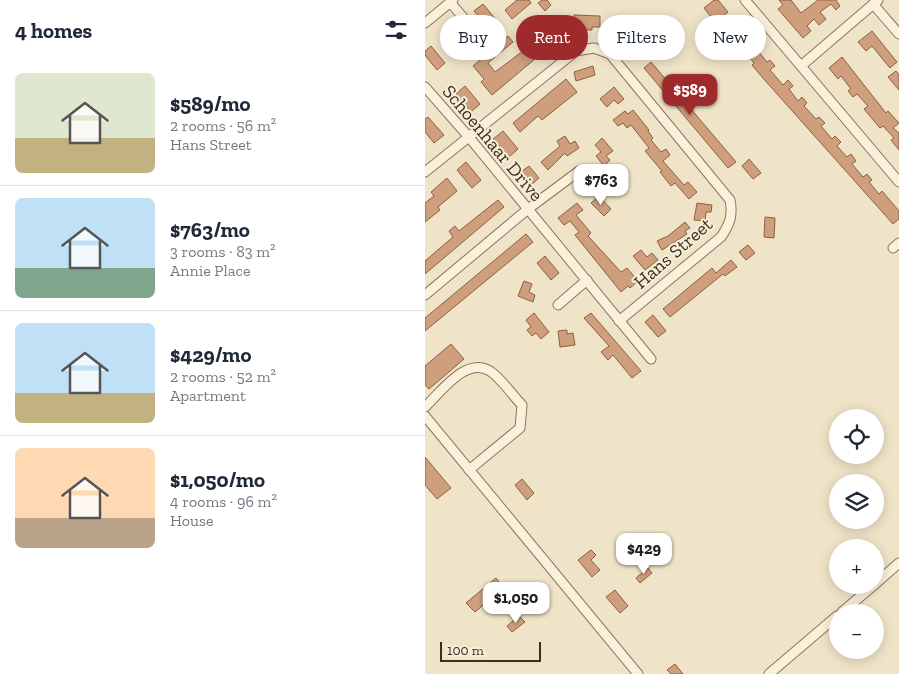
<!DOCTYPE html>
<html lang="en">
<head>
<meta charset="utf-8">
<style>
	:root { --surface:#fff; --page:#f6f6f7; --text:#1f2937; --muted:#747a83; --line:#e0e1e3; --accent:#9e2a2b }
	body { margin:0; font-family:"Zilla Slab",serif; background:var(--page); color:var(--text); height:100vh; display:flex; flex-direction:column; font-size:19px; white-space:nowrap }
	* { box-sizing:border-box; margin:0 }
	p { font-size:16px; color:var(--muted) }
	.icon { flex:none; width:28px; height:28px; fill:none; stroke:currentColor; stroke-width:2; stroke-linecap:round; stroke-linejoin:round }
	.map { position:relative; flex:1; overflow:hidden }
	.sheet { display:flex; flex-direction:column; background:var(--surface); width:425px }
	.sheet>* { flex:none }
	.guide { position:absolute; left:15px; top:15px; width:384px; height:45px; display:flex; gap:10px }
	.fabs { position:absolute; left:404px; top:409px; display:grid; gap:10px }
	.fabs a { display:grid; place-items:center; width:55px; height:55px; border-radius:50%; background:var(--surface); box-shadow:0 2px 12px #0003; font-size:25px }
	.scale { position:absolute; left:15px; bottom:12px; width:101px; box-sizing:border-box; padding-left:5px; border:2px solid #3d2e20; border-top:0; font-size:14px; line-height:18px; white-space:nowrap; color:#3d2e20; -webkit-text-stroke:4px #f7eed8; paint-order:stroke }
	.price { position:absolute; translate:-50% -42px; padding:0 11px; border-radius:10px; background:#fff; color:#222; font-size:16px; line-height:32px; filter:drop-shadow(0 1px 2px #0008) }
	.price::after { content:''; position:absolute; left:50%; top:30px; width:15px; height:11px; margin-left:-8px; background:inherit; clip-path:polygon(0 0,100% 0,50% 100%) }
	.price.on { background:var(--accent); color:#fff }
	ul { padding:0; list-style:none }
	li { display:flex; align-items:center; gap:15px; height:125px; padding:0 15px }
	li+li { border-top:1px solid var(--line) }
	li span { display:grid; place-items:center; flex:none; width:140px; height:100px; border-radius:8px; color:#555 }
	li>.icon { margin-inline-start:auto }
	span .icon { width:60px; height:60px; fill:#fffc; stroke-width:1 }
	li b { font-size:21px }
	h2 { display:flex; justify-content:space-between; align-items:center; height:60px; padding:0 15px; font-size:21px }
	.pill { padding:0 18px; border-radius:22px; background:var(--surface); box-shadow:0 2px 12px #0003; font-size:18px; line-height:45px }
	.pill.on { background:var(--accent); color:#fff }
	main { display:flex; flex:1; min-height:0 }
	.map>svg:first-child { display:block }
	.building { fill:#cf9f7d; stroke:#8d5f41 }
	.lines { fill:none; stroke-linecap:round; stroke-linejoin:round }
	.minor-casing { stroke:#8d765c; stroke-width:11 }
	.minor { stroke:#faf1dc; stroke-width:9 }
	.labels { text-anchor:middle; dominant-baseline:central; stroke-width:4; stroke-linejoin:round; paint-order:stroke }
	.street-label { font-size:19px; fill:#3d2e20; stroke:#f7eed8 }
</style>
</head>
<body>
<main>
<section class="sheet">
<h2>4 homes<svg class="icon" aria-label="filters" viewBox="0 0 24 24"><path d="M4 7h16M4 17h16"/><circle cx="9" cy="7" r="2"/><circle cx="15" cy="17" r="2"/></svg></h2>
<ul>
<li><span style="background:linear-gradient(#dfe7d0 65%,#c2b280 0)"><svg class="icon" aria-label="home" viewBox="0 0 24 24"><path d="M3 11l9-7 9 7M6 9v11h12V9"/></svg></span><div><b>$589/mo</b><p>2 rooms · 56 m²</p><p>Hans Street</p></div></li>
<li><span style="background:linear-gradient(#bfe0f5 70%,#7fa58c 0)"><svg class="icon" aria-label="home" viewBox="0 0 24 24"><path d="M3 11l9-7 9 7M6 9v11h12V9"/></svg></span><div><b>$763/mo</b><p>3 rooms · 83 m²</p><p>Annie Place</p></div></li>
<li><span style="background:linear-gradient(#bfe0f5 70%,#c2b280 0)"><svg class="icon" aria-label="home" viewBox="0 0 24 24"><path d="M3 11l9-7 9 7M6 9v11h12V9"/></svg></span><div><b>$429/mo</b><p>2 rooms · 52 m²</p><p>Apartment</p></div></li>
<li><span style="background:linear-gradient(#ffd9b3 70%,#b9a48a 0)"><svg class="icon" aria-label="home" viewBox="0 0 24 24"><path d="M3 11l9-7 9 7M6 9v11h12V9"/></svg></span><div><b>$1,050/mo</b><p>4 rooms · 96 m²</p><p>House</p></div></li>
</ul>
</section>
<div class="map">
<svg width="474" height="674" viewBox="0 0 474 674">
	<rect width="100%" height="100%" fill="#f0e4c8"/>
	<g class="building">
		<path d="M92,0H104L106,3L87,19L80,10Z"/>
		<path d="M117,0H122L126,5L120,11L113,3Z"/>
		<path d="M289,0H293L303,12L299,15L308,25L312,21L320,30L317,32L326,43L329,41L335,48L332,50L342,62L345,60L350,66L345,70L358,85L363,80L368,86L364,89L373,101L377,97L382,103L379,106L391,119L394,117L400,123L396,126L407,139L410,136L416,142L412,146L422,157L426,154L431,161L427,164L438,177L442,174L447,180L444,182L454,194L457,191L474,211V219L468,224L337,77L327,65L329,63L309,39L306,41L293,26L279,8Z"/>
		<path d="M354,0H366L376,13L393,0H411L415,6L411,10L406,4L395,12L401,19L394,25L389,19L382,26L386,31L378,38L353,9L358,5Z"/>
		<path d="M58,4L77,27L69,35L49,11Z"/>
		<path d="M149,15L175,16V27H167V30H157V26L149,25Z"/>
		<path d="M194,16L202,24L197,30L188,23Z"/>
		<path d="M136,17L143,25H134L141,33L67,95L56,82L59,79L48,66L83,36L88,42L63,63L70,72L122,33L120,30Z"/>
		<path d="M29,28L49,51L40,58L20,35Z"/>
		<path d="M447,31L472,62L465,68L447,46L441,51L433,42Z"/>
		<path d="M6,46L20,63L12,70L0,55V51Z"/>
		<path d="M417,57L461,113L463,111L474,123L468,128L474,133V150L466,140L469,138L458,126L455,128L439,109L443,106L432,94L428,97L423,91L426,89L416,76L413,79L404,68Z"/>
		<path d="M226,62L311,162L303,168L219,68Z"/>
		<path d="M168,66L170,75L151,81L149,72Z"/>
		<path d="M471,71L474,75V90L463,77Z"/>
		<path d="M141,79L152,92L117,120L113,116L95,132L88,123Z"/>
		<path d="M40,86L55,104L46,112L31,94Z"/>
		<path d="M189,87L199,99L193,104L189,100L182,107L175,99Z"/>
		<path d="M208,110L224,130L223,131L228,138L226,140L236,152L241,149L245,155L238,161L259,185L263,182L272,192L264,199L250,183L246,186L235,172L237,171L220,151L224,148L206,125L202,128L198,123L193,126L188,120L200,111L203,114Z"/>
		<path d="M3,117L19,135L9,143L0,132V119Z"/>
		<path d="M78,131L93,149L84,157L68,139Z"/>
		<path d="M140,136L145,144L150,141L154,148L142,156L140,153L123,170L116,162L135,146L132,141Z"/>
		<path d="M177,138L188,151L181,156L185,160L179,166L171,156L176,152L170,145Z"/>
		<path d="M324,159L336,173L328,179L317,166Z"/>
		<path d="M41,162L56,180L47,188L32,170Z"/>
		<path d="M104,166L114,178L106,185L96,172Z"/>
		<path d="M189,169L199,174L191,190L182,185Z"/>
		<path d="M22,178L32,191L13,207L15,210L0,222V203L9,196L6,192Z"/>
		<path d="M174,196L186,209L179,216L166,203Z"/>
		<path d="M73,200L79,207L0,274V261L28,237L24,231L30,226L34,231Z"/>
		<path d="M152,203L158,210L151,215L166,233L163,236L196,272L202,268L213,281L205,288L203,286L196,292L150,235L154,232L145,221L139,225L133,218Z"/>
		<path d="M272,203L287,205L286,212H281L280,221L269,220Z"/>
		<path d="M340,217L350,218L349,238L339,237Z"/>
		<path d="M260,222L265,228L260,231L262,234L237,250L232,241L243,236Z"/>
		<path d="M101,234L108,242L0,331V318Z"/>
		<path d="M323,245L330,253L321,260L314,252Z"/>
		<path d="M216,250L222,257L227,253L233,260L220,270L208,256Z"/>
		<path d="M120,256L134,273L126,280L112,263Z"/>
		<path d="M306,260L312,267L300,276L298,274L245,317L238,309L287,268L291,273Z"/>
		<path d="M99,281L107,284L104,292L110,295L108,302L93,296Z"/>
		<path d="M109,313L124,332L116,339L111,333L107,336L102,330L106,327L101,320Z"/>
		<path d="M166,313L216,371L207,378L188,355L183,360L176,352L184,346L159,318Z"/>
		<path d="M228,315L241,331L233,337L220,322Z"/>
		<path d="M142,330V334L148,333L150,345L135,347L133,331Z"/>
		<path d="M26,344L39,359L4,389L0,385V366Z"/>
		<path d="M0,457L26,488L12,499L0,485Z"/>
		<path d="M97,479L109,493L102,500L90,485Z"/>
		<path d="M166,550L171,555L166,560L175,570L167,577L153,560Z"/>
		<path d="M223,568L227,573L215,583L211,578Z"/>
		<path d="M71,578L75,583L70,587L74,592L50,612L41,603Z"/>
		<path d="M113,586L120,594L113,599L116,603L112,606L102,595Z"/>
		<path d="M190,590L203,606L195,613L181,597Z"/>
		<path d="M94,616L100,622L87,632L82,626Z"/>
		<path d="M250,664L258,674H246L242,670Z"/>
	</g>
	<g class="lines">
		<defs>
			<g id="minor">
				<path d="M320,0L474,182"/>
				<path d="M25,2L63,47"/>
				<path d="M448,4L474,34"/>
				<path d="M0,23L28,0"/>
				<path d="M376,66L453,0"/>
				<path d="M0,87L43,136L226,359"/>
				<path d="M0,172L151,51L169,48L185,54L305,200C308,215 305,224 296,237L194,321"/>
				<path d="M468,248L474,243"/>
				<path d="M0,295L103,209L154,171"/>
				<path d="M133,305L162,280"/>
				<path d="M0,407C16,392 41,356 65,371C77,379 87,395 97,405L95,428L44,470"/>
				<path d="M0,416L213,674"/>
				<path d="M450,584L474,563"/>
				<path d="M417,612L449,585"/>
				<path d="M344,674L412,616"/>
			</g>
		</defs>
		<use href="#minor" class="minor-casing"/>
		<use href="#minor" class="minor"/>
	</g>
	<g class="labels">
		<g class="street-label">
			<text transform="translate(68 143) rotate(50)">Schoenhaar Drive</text>
			<text transform="translate(248 253) rotate(-41)">Hans Street</text>
		</g>
	</g>
</svg>
<div class="fabs">
<a><svg class="icon" aria-label="locate" viewBox="0 0 24 24"><circle cx="12" cy="12" r="6"/><path d="M12 2v4M12 18v4M2 12h4M18 12h4"/></svg></a>
<a><svg class="icon" aria-label="layers" viewBox="0 0 24 24"><path d="M12 4l9 5-9 5-9-5zM3 14l9 5 9-5"/></svg></a>
<a>+</a>
<a>−</a>
</div>
<div class="scale">100 m</div>
<b class="price on" style="left:265px;top:116px">$589</b>
<b class="price" style="left:176px;top:206px">$763</b>
<b class="price" style="left:219px;top:575px">$429</b>
<b class="price" style="left:91px;top:624px">$1,050</b>
<div class="guide">
<a class="pill">Buy</a>
<a class="pill on">Rent</a>
<a class="pill">Filters</a>
<a class="pill">New</a>
</div>
</div>
</main>
</body>
</html>
